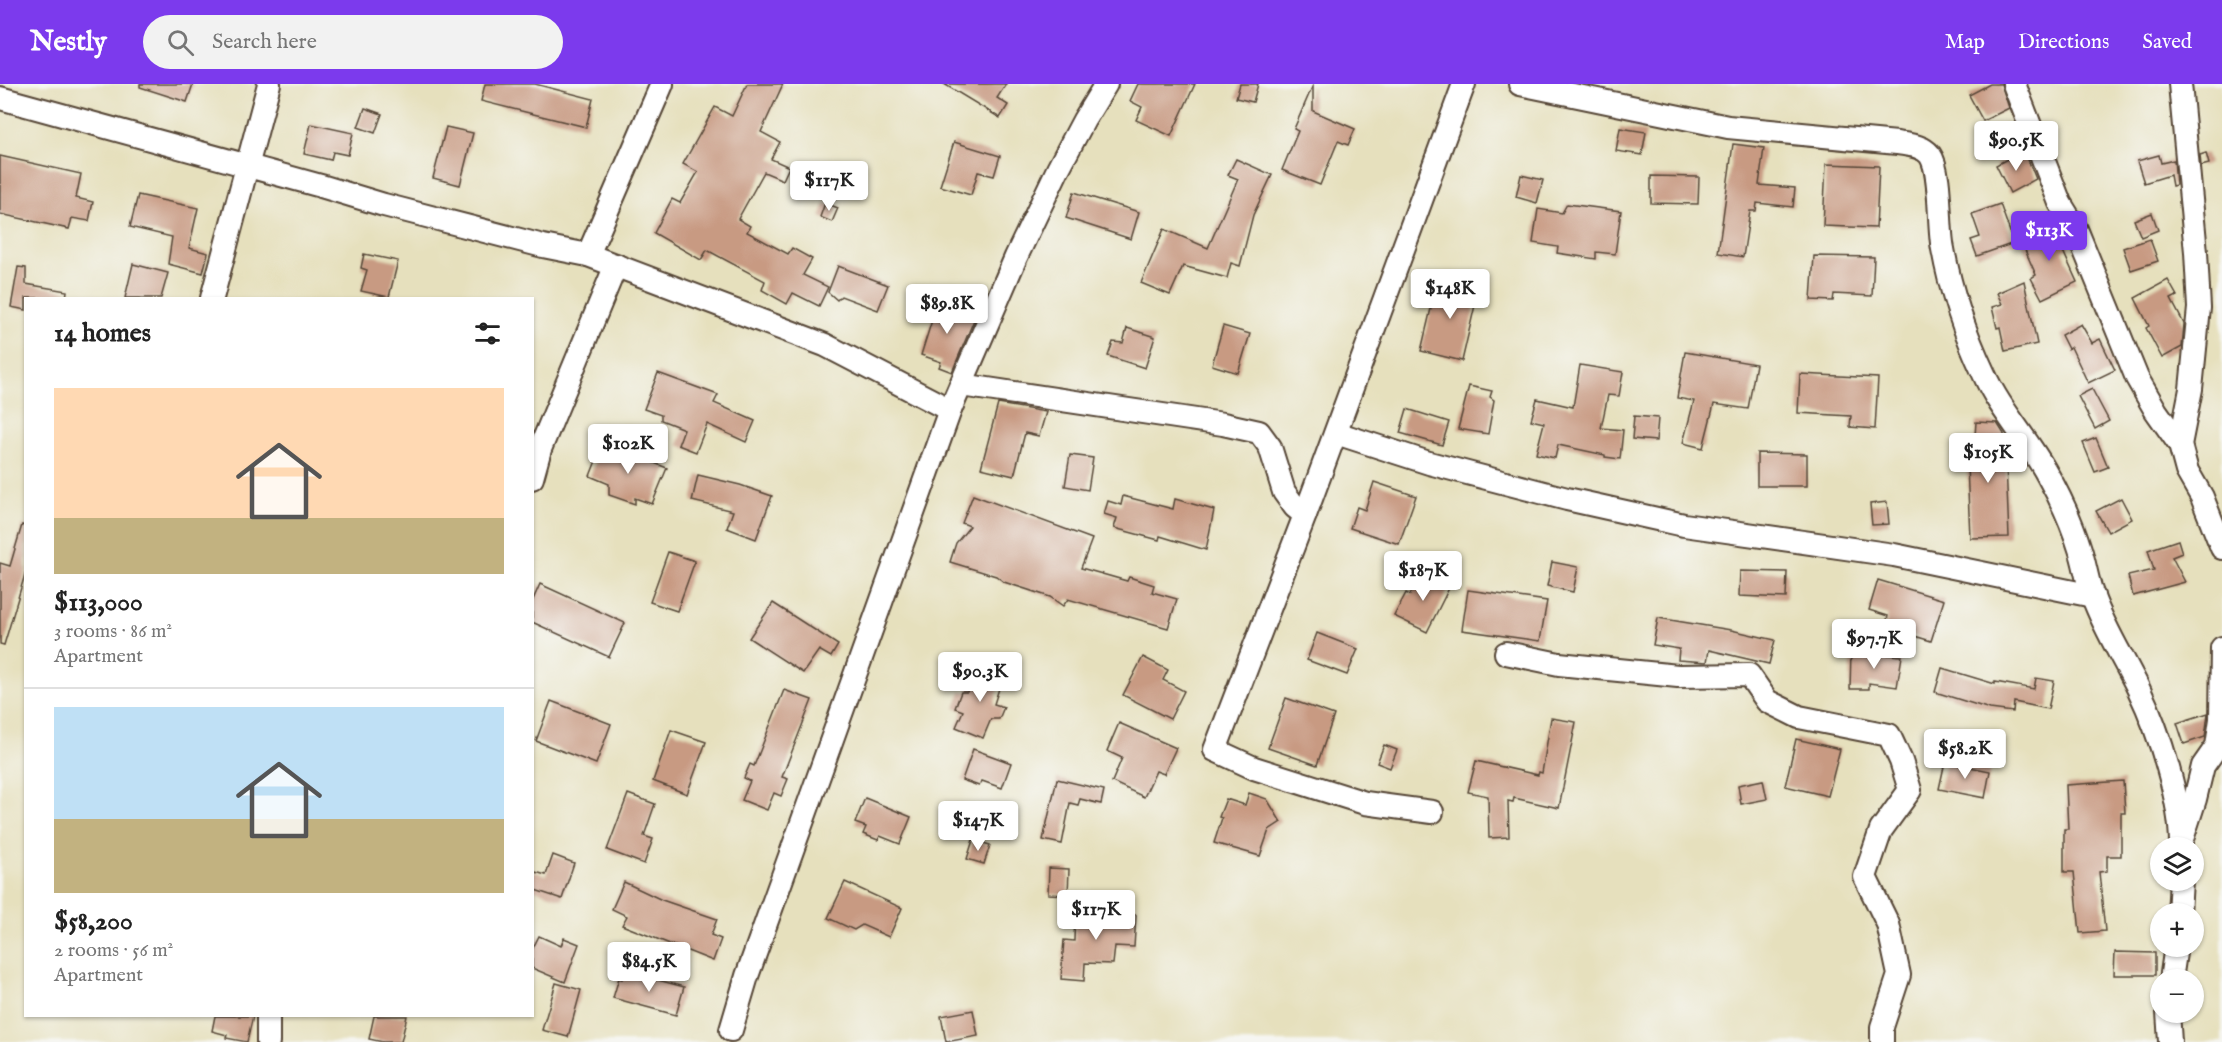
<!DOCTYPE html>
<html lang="en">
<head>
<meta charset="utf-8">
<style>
	:root { --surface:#fff; --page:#f2f2f2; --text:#222; --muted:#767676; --line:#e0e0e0; --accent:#7c3aed }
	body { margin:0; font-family:"IM FELL English",serif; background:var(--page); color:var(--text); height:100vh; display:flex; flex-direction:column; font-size:22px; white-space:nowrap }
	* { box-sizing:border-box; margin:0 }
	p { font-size:20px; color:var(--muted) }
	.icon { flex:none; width:33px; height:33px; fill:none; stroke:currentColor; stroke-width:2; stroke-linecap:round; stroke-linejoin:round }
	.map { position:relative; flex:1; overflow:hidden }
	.side { position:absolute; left:24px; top:213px; width:510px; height:720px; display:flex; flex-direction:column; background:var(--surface); border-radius:0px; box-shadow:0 2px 4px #0004 }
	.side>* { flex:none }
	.tools { position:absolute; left:2150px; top:753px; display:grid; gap:12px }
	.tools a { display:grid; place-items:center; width:54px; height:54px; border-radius:50%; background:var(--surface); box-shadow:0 2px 4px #0004; font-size:30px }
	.price { position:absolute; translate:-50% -51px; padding:0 14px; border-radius:6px; background:#fff; color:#222; font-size:20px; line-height:39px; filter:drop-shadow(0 2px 3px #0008) }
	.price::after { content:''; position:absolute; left:50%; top:36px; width:18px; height:14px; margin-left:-9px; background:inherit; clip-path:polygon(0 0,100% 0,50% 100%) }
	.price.on { background:var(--accent); color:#fff }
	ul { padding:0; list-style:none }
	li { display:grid; align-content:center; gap:12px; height:318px; padding:0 30px }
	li+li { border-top:2px solid var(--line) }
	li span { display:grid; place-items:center; height:186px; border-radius:0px; color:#555 }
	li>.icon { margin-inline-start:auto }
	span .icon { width:108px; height:108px; fill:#fffc; stroke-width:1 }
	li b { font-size:26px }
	h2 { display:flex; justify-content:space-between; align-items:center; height:72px; padding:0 30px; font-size:26px }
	header { display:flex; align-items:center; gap:36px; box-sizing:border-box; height:84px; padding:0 30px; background:var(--accent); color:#fff }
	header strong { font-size:28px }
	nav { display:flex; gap:33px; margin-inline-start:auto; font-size:21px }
	.search { width:420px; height:54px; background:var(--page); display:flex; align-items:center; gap:15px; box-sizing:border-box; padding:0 21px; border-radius:33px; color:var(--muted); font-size:22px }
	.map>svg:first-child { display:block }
	.building { fill:#c89a82 }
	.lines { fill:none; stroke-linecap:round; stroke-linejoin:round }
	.minor-casing { stroke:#554536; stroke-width:26 }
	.minor { stroke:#fff; stroke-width:22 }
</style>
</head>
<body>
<header>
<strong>Nestly</strong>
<div class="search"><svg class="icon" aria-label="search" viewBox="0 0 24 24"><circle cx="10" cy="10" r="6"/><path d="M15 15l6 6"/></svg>Search here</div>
<nav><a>Map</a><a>Directions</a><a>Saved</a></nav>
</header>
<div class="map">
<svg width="2222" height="958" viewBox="0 0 2222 958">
	<rect width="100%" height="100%" fill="#f6f6f2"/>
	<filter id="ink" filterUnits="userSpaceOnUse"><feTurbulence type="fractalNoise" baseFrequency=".0167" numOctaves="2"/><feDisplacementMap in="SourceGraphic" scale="12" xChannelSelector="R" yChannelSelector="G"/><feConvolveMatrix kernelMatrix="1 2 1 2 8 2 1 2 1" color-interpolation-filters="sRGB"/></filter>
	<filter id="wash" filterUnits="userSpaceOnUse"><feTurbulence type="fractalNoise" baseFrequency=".008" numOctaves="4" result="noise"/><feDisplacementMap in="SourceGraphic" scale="24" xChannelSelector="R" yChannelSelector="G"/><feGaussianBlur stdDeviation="1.35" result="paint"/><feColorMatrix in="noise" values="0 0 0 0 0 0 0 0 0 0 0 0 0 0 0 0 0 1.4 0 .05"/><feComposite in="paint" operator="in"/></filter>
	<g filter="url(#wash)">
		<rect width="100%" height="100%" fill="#e6e0bd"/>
		<g id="blocks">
			<g class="building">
				<path d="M140,0H193L187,18L140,3Z"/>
				<path d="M485,0H535L593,15L586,43L481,17Z"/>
				<path d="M747,0H783L761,48L780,58L771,75L789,83L783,96L764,88L738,135L750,142L747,148L788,170L792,164L812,175L803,191L828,203L819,222L793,209L787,220L762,206L765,197L707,166L701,176L654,149L672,115L680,119L698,88L683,80L715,23L732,32Z"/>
				<path d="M944,0H1006L997,14L1008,21L1000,34Z"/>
				<path d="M1138,0H1195L1171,52L1136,36L1142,23L1130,17Z"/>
				<path d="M1240,0H1258L1253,18L1236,14Z"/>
				<path d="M1990,0H2001L2009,24L1983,37L1969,11Z"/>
				<path d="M1313,1V27L1355,45L1348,61L1338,57L1320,101L1282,86L1298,47L1294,45Z"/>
				<path d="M365,24L382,30L375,49L358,43Z"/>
				<path d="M311,40L353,49L348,71L333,68L331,76L304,70Z"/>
				<path d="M446,43L473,49L460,101L433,94Z"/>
				<path d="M1620,44L1646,48L1642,71L1616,67Z"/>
				<path d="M954,58L1000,72L994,92L978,88L971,111L940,102Z"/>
				<path d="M1733,60L1764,64L1759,101L1795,104L1793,123L1757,119L1756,127H1750L1743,173L1718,169Z"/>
				<path d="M2024,66L2036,95L2010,109L1996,81Z"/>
				<path d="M2206,69L2209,80L2201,82L2200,71Z"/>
				<path d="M2159,71L2161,79L2174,76L2176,101L2172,102L2170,91L2144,99L2137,77Z"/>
				<path d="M0,72L81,90L76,114L93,118L89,137L72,134L69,145L0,130Z"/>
				<path d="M1236,75L1272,91L1253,131L1240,182L1231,179L1227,194L1183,182L1170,211L1141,199L1164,145L1208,164L1238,95L1228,91Z"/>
				<path d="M1826,80L1879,82L1876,144L1823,142Z"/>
				<path d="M1521,91L1543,96L1537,119L1516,113Z"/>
				<path d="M1651,92L1699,93L1698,120L1651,119Z"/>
				<path d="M1074,108L1139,128L1131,155L1066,134Z"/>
				<path d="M138,111L198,124L189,164L208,169L203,189L168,180L172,153L130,143Z"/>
				<path d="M825,119L838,124L832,138L820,133Z"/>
				<path d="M1567,120L1621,127L1615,170L1596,168V175L1557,169L1558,163L1533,159L1538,125L1562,129Z"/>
				<path d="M2000,120L2014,159L1977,172L1971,156L1980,153L1972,130Z"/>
				<path d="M2152,129L2158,146L2141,153L2134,136Z"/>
				<path d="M2057,141L2069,164L2063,167L2077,198L2042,215L2031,194L2036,191L2021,157Z"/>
				<path d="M2150,155L2158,177L2131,186L2123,164Z"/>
				<path d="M364,170L398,177L389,213L361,207L367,186L361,184Z"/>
				<path d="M1814,172L1874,173L1872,212L1834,210L1833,217L1811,216Z"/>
				<path d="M133,180L168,189L161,214H125Z"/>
				<path d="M838,182L888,201L878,226L841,212L837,216L828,208Z"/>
				<path d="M18,183L26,184V200L67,207L66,214H26V226L11,223Z"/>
				<path d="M1438,195L1479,204L1462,277L1421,267Z"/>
				<path d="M2168,196L2177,212L2171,215L2184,240L2182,263L2162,274L2146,244L2149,242L2135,214Z"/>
				<path d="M2024,197L2037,260L2005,267L2000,243L1997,244L1992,223L2002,220L1997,209Z"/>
				<path d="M938,217L976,231L952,288L939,283L941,278L921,271Z"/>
				<path d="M2081,240L2092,259L2100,255L2115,286L2088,299L2071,263L2068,265L2061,251Z"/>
				<path d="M1223,242L1250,250L1238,289L1212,281Z"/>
				<path d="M1127,244L1155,253L1145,284L1108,272L1113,258L1123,259Z"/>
				<path d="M1685,268L1756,280L1748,325L1714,320L1703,364L1683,359L1694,317L1677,314Z"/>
				<path d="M1580,281L1623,288L1619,312L1608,311L1601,344L1623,346L1620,375L1605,373V371L1558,361L1555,374L1536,370L1544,339L1531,336L1537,315L1573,323Z"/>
				<path d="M658,289L718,311L714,319L755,337L746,358L707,340L696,368L678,361L684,345L661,336V331L644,325Z"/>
				<path d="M1800,290L1878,294L1875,345L1850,343L1851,332L1798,329Z"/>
				<path d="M1469,302L1492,307L1490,313L1494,316L1488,350L1458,345Z"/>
				<path d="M2092,305L2109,337L2095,345L2078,312Z"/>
				<path d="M998,320L1046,328L1039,352L1025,349L1014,392L981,384Z"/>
				<path d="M1407,325L1449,338L1442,361L1400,349Z"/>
				<path d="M1634,332L1658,334L1656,357L1632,355Z"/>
				<path d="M1976,338L1997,339L2004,350L2003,380H2006L2009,453L1970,454L1967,381H1973Z"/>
				<path d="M2096,354L2108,383L2095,388L2083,359Z"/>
				<path d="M603,359L667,384L652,420L635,414V420L609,411V400L590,392Z"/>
				<path d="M1757,369L1807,370V402H1757Z"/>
				<path d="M1070,371L1093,374L1088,406L1065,402Z"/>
				<path d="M698,391L740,401L772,412L756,455L727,444L733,427L692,417Z"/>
				<path d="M1374,398L1416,412L1399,460L1350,444L1357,423L1365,426Z"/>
				<path d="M973,411L1092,455L1081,484L1127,497L1129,493L1154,501L1152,508L1177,515L1168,544L1068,515L1063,522L1050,513L1004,498L996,492L950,478L956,459L970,442L962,439Z"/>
				<path d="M1123,412L1173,425L1175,415L1214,426L1206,466L1160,452L1159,456L1114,444L1117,434L1104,430L1108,417L1121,421Z"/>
				<path d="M2121,414L2132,435L2108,448L2096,427Z"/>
				<path d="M1887,418L1889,440L1872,441L1870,420Z"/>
				<path d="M22,441L26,442V487L4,561L0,560V479L10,482Z"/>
				<path d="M2178,456L2182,469L2172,473L2185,498L2133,512L2128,492L2154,486L2148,466Z"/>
				<path d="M668,468L695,477L677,527L650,518Z"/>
				<path d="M1552,478L1578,483L1573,508L1547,502Z"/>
				<path d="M1740,487L1787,488L1786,514L1739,512Z"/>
				<path d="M1421,488L1450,502L1427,548L1394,532L1406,509L1410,511Z"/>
				<path d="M1878,496L1944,516L1931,557L1885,543L1888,532L1869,526Z"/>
				<path d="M540,500L625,539L609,573L532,538V518Z"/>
				<path d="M1468,506L1547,517L1540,557L1462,546Z"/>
				<path d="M773,519L838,561L831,573L819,566L803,589L749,554Z"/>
				<path d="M1658,534L1731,546L1775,556L1769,580L1709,566L1707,578L1678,576L1679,565L1653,561Z"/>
				<path d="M1317,549L1358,565L1347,591L1307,576Z"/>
				<path d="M1851,568L1902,572L1897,603L1869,599V605H1850Z"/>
				<path d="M1143,573L1168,586L1163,596L1184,607L1170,635L1123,611Z"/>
				<path d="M976,583L1003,592L994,620L1004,623L999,635H991L983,654L956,643L963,627L955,624L961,608H967Z"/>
				<path d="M1942,584L1995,600V598L2034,605L2036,594L2054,597L2048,625L2014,618L2013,628L1990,625L1935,608Z"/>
				<path d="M784,606L812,616L782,693L788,695L781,712L774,709L767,726L742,716L750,697L744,694L750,680L754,682Z"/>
				<path d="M1286,614L1334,631L1317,681L1268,664Z"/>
				<path d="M551,617L611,640L596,680L536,657Z"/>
				<path d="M2208,629L2205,653L2184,660L2177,639Z"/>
				<path d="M1551,634L1576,638L1559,724L1514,714L1513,718L1508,717L1509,753L1489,754L1488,712L1468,708L1476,677L1538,691L1539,688L1542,689Z"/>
				<path d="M1119,639L1176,664L1164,690L1156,687L1144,713L1112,698L1122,674L1107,667Z"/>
				<path d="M671,646L706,658L687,710L653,697Z"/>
				<path d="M1796,655L1840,665L1828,712L1785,702Z"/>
				<path d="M1384,661L1397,666L1390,684L1377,679Z"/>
				<path d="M973,665L1011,679L1002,704L982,697L979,702L962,696Z"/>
				<path d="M1945,678L1990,687L1985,714L1939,705Z"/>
				<path d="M1057,695L1104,706L1101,720L1080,715L1078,721L1070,719L1062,760L1043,756Z"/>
				<path d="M1763,696L1767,715L1741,720L1738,701Z"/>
				<path d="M2123,697L2125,729H2121V772H2107V787L2099,788L2105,847L2080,849L2074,788H2064V745H2068L2066,701Z"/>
				<path d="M1249,709L1267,715L1281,738L1269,746L1260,772L1214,759L1222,734L1219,733L1226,715L1245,721Z"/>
				<path d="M628,710L655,720L644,752L653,755L644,780L607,766Z"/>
				<path d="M865,714L911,733L900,760L880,752L878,756L863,750L866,743L855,739Z"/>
				<path d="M973,756L990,761L984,780L967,775Z"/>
				<path d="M553,771L574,779L562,815L532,805V787L546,791Z"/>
				<path d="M1049,784L1069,785L1068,811L1048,810Z"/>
				<path d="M624,798L662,816L717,835L711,851L721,855L713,877L622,841L627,832L612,825Z"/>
				<path d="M845,798L902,824L889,853L862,841L854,846L828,834Z"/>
				<path d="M1075,827L1136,831L1134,863L1115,862L1113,880L1085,879L1084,897L1061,895L1064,856L1074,857Z"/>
				<path d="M539,852L561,862L564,854L579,860L565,898L532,884V866Z"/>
				<path d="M2115,868L2155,869V891H2114Z"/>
				<path d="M625,887L684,903L676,931L613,914L619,894L622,895Z"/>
				<path d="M556,899L581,906L568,953L542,946Z"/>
				<path d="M973,926L978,952L946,958L941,932Z"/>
				<path d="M215,932H253L247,958L226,954L227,951L212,947Z"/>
				<path d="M374,932H407L401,958H383L369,955Z"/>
			</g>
		</g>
	</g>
	<g filter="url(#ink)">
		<use href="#blocks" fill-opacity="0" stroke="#554536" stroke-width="1.5"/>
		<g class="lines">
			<defs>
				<g id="minor">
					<path d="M1520,0L1728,43L1897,59C1908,61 1922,61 1930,71C1942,88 1938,143 1943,165C1951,209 1965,250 1984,290C2000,326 2028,355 2047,390C2060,413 2072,439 2080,465C2085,480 2087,497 2093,513C2105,546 2124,575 2139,606C2159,647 2182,719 2181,764"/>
					<path d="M2014,0L2060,119L2076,145L2137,294L2156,327L2180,361L2187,387L2202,413L2222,464"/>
					<path d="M2180,0L2196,168L2199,224L2191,305L2180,361"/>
					<path d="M0,14L321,102L384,121L543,162L588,171L825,261L950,326"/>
					<path d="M588,171L662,0"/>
					<path d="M212,214L269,0"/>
					<path d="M961,301L1223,340L1259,348L1270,363L1284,408L1295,423L1305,431"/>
					<path d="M1336,349L1429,379L1567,415L1684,441L1894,471L2093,512"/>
					<path d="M532,394L540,365L616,181"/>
					<path d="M1506,569L1559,580L1678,592L1749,591L1767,617L1799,633L1889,651L1901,677L1910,706L1881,746L1865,793L1888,840L1899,891L1882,943V958"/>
					<path d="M1432,728L1365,719L1254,684L1215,666L1305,431L1464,0"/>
					<path d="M2183,752L2195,715L2203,682L2217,662L2221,635L2222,564"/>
					<path d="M2179,830L2181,796"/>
					<path d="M2171,896L2176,862"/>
					<path d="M2168,928L2170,958"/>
					<path d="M731,946L747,892L950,326L1016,173L1058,85L1084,36L1106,0"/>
					<path d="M268,958V932"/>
				</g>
			</defs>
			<use href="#minor" class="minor-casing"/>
			<use href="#minor" class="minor"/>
		</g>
	</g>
</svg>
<div class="tools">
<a><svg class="icon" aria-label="layers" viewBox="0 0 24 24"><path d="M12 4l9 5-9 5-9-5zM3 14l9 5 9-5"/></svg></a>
<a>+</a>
<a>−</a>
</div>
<b class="price" style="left:2016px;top:88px">$90.5K</b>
<b class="price" style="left:829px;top:128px">$117K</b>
<b class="price on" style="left:2049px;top:178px">$113K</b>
<b class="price" style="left:1450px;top:236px">$148K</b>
<b class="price" style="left:947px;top:251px">$89.8K</b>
<b class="price" style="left:628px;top:391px">$102K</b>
<b class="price" style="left:1988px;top:400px">$105K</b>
<b class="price" style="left:1423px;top:518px">$187K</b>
<b class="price" style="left:1874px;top:586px">$97.7K</b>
<b class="price" style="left:980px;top:619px">$90.3K</b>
<b class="price" style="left:1965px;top:696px">$58.2K</b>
<b class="price" style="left:978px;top:768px">$147K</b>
<b class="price" style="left:1096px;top:857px">$117K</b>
<b class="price" style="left:649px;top:909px">$84.5K</b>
<section class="side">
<h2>14 homes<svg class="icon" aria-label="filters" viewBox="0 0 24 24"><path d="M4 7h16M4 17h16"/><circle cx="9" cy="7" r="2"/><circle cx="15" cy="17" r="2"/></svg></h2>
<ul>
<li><span style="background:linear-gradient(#ffd9b3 70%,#c2b280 0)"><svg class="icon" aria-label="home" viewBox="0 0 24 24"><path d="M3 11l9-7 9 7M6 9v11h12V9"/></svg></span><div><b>$113,000</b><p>3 rooms · 86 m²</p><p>Apartment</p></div></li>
<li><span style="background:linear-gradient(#bfe0f5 60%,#c2b280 0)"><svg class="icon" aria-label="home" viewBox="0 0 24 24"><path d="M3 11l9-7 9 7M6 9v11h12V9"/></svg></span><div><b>$58,200</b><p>2 rooms · 56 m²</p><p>Apartment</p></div></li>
</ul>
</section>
</div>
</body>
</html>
